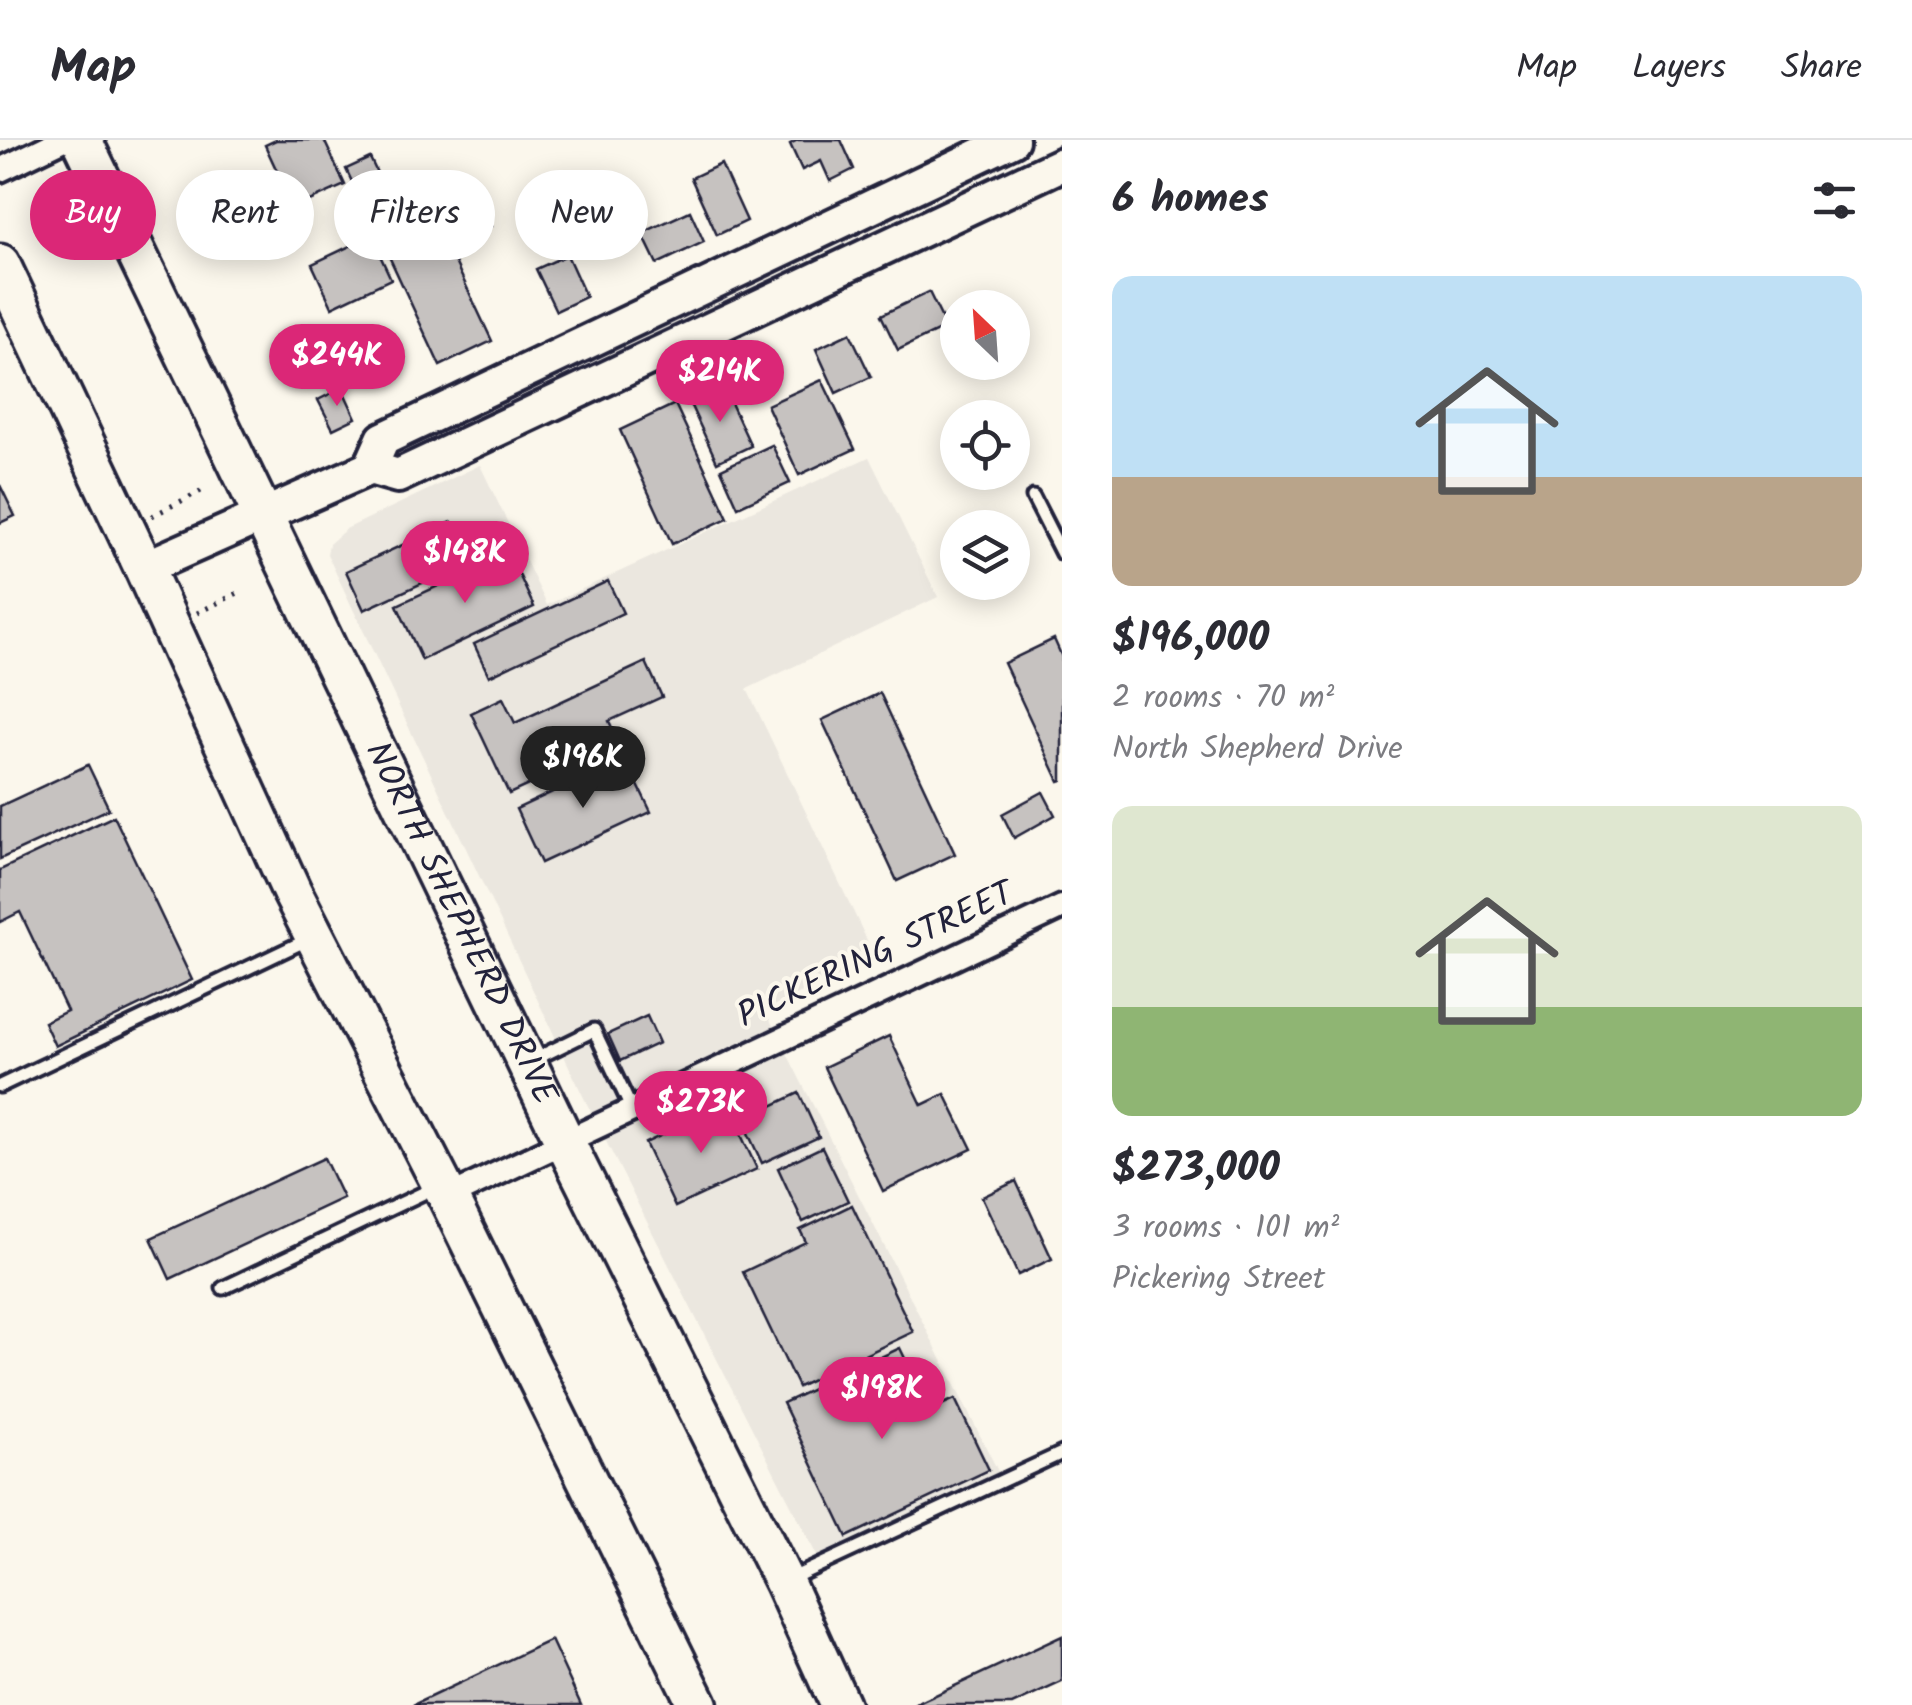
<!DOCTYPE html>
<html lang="en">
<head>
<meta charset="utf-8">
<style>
	:root { --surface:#fff; --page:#f7f7f7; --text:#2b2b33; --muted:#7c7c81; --line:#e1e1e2; --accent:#db2777 }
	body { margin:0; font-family:Kalam,sans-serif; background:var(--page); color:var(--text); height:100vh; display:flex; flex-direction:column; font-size:38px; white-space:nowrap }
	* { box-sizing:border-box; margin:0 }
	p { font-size:32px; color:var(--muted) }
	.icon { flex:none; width:55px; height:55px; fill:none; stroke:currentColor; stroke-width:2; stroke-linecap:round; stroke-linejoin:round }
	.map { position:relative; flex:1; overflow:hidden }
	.sheet { display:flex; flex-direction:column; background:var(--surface); width:850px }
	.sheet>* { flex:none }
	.top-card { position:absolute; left:30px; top:30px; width:880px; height:90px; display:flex; gap:20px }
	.needle { width:65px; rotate:335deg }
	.buttons { position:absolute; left:940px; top:150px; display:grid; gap:20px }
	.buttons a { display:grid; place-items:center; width:90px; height:90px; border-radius:50%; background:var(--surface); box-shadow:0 5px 25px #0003; font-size:50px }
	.price { position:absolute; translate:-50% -85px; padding:0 22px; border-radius:35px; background:var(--accent); color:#fff; font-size:32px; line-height:65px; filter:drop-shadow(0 2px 5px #0008) }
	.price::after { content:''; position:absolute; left:50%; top:60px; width:30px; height:22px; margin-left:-15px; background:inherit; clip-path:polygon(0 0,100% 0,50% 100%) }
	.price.on { background:#222; color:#fff }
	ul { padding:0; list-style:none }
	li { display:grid; align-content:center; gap:20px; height:530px; padding:0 50px }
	li span { display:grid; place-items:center; height:310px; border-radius:20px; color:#555 }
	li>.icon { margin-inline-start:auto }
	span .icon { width:180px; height:180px; fill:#fffc; stroke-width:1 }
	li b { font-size:42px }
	h2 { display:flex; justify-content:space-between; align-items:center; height:120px; padding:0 50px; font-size:42px }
	.tag { padding:0 35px; border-radius:45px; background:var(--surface); box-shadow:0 5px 25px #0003; font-size:35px; line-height:90px }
	.tag.on { background:var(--accent); color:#fff }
	header { display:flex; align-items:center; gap:60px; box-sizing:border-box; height:140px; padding:0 50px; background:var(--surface); border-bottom:2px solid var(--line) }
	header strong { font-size:48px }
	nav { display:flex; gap:55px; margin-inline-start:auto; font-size:35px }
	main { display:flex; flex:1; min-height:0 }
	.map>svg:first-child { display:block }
	.built { fill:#ebe7df }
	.building { fill:#c6c2c0; stroke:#22223b; stroke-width:2.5 }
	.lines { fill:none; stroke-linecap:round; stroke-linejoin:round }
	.lane-casing { stroke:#22223b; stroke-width:19 }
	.street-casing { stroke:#22223b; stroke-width:30 }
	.secondary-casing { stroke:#22223b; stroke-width:40 }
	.primary-casing { stroke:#22223b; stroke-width:45 }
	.path { stroke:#22223b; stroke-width:5; stroke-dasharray:2.5 8; stroke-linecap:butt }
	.lane { stroke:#fbf7ec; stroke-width:11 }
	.street { stroke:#fbf7ec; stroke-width:22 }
	.secondary { stroke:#fbf7ec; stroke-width:32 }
	.primary { stroke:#fbf7ec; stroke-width:38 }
	.labels { text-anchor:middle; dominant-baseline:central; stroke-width:8; stroke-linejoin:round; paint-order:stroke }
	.street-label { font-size:35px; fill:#22223b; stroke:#fbf7ec }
</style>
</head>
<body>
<header>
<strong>Map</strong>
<nav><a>Map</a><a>Layers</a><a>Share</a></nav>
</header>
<main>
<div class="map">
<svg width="1062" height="1565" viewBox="0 0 1062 1565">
	<rect width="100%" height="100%" fill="#fbf7ec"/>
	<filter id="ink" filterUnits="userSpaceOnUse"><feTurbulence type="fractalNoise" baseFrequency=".01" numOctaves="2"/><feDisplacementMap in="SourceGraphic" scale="20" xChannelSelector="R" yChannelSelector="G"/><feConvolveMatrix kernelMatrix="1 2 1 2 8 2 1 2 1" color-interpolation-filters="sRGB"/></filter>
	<g filter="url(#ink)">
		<path class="built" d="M869,317L938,457L747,549L876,819L765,870L1000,1335L819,1420L583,956L327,414L329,404L346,389L480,325L547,465Z"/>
		<g class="building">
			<path d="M276,0H324L345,45L294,68L265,5Z"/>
			<path d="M798,0H841L854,29L830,41L821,21L802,30L790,4Z"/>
			<path d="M370,18L397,75L373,86L346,29Z"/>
			<path d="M721,24L747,81L717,95L691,38Z"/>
			<path d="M476,54L491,86L468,97L453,65Z"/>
			<path d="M690,71L704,102L657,124L642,93Z"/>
			<path d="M439,88L492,201L440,226L387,112Z"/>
			<path d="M371,96L391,139L332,167L312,124Z"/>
			<path d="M567,115L586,157L556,171L536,129Z"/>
			<path d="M929,152L946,187L898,210L881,175Z"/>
			<path d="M850,193L871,237L836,253L816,209Z"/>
			<path d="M319,200L330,223L309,234L297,211Z"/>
			<path d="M822,240L855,309L799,335L767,265Z"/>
			<path d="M342,248L356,278L333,289L318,260Z"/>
			<path d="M724,248L751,306L717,322L690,264Z"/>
			<path d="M675,264L728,378L672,404L620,290Z"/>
			<path d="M772,305L790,343L738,367L721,329Z"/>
			<path d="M0,345L15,376L0,383Z"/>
			<path d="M452,382L470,421L364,470L346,431Z"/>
			<path d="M509,413L534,467L422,520L397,465Z"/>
			<path d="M608,441L623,473L489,536L474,504Z"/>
			<path d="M1054,499L1062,517V640L1059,641L1004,523Z"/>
			<path d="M646,522L662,557L609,581L619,603L509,654L471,573L503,558L515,583Z"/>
			<path d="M880,553L955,714L897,741L822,580Z"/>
			<path d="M625,618L651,672L541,723L516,669Z"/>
			<path d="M88,625L109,669L0,719V666Z"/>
			<path d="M1043,652L1055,675L1014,698L1002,674Z"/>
			<path d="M114,676L192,840L55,906L44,882L67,871L20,772L0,782V730Z"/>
			<path d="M647,876L659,903L620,921L608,894Z"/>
			<path d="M889,896L922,965L945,954L972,1009L883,1051L824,927Z"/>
			<path d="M799,953L819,997L762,1023L742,980Z"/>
			<path d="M727,965L757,1029L675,1067L645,1003Z"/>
			<path d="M822,1007L848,1061L803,1082L778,1028Z"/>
			<path d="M324,1018L343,1058L170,1139L151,1098Z"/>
			<path d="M1016,1041L1052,1119L1018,1135L982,1057Z"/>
			<path d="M852,1065L913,1192L798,1247L743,1132L806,1102L800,1090Z"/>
			<path d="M900,1208L930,1270L955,1259L989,1330L847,1397L783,1263Z"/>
			<path d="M1062,1496V1542L1012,1565H914Z"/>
			<path d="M551,1500L581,1565H413Z"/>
		</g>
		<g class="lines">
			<defs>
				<g id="lane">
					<path d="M1033,357L1062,414"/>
					<path d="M533,920L594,890L632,970"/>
					<path d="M0,946L311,798"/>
					<path d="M223,1148L438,1046"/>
					<path d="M788,1440L1062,1313"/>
				</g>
				<g id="street">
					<path d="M0,30L62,0"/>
					<path d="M448,1057L1062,767"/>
				</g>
				<g id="secondary">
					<path d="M370,328L383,299L1012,0"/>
					<path d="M144,428L370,328L398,336L1062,24"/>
				</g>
				<g id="primary">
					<path id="s1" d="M82,0L565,1002L784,1442L840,1565"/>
					<path d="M0,124L144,428L292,752L448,1057L698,1565"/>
				</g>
			</defs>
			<use href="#lane" class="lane-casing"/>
			<use href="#street" class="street-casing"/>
			<use href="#secondary" class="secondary-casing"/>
			<use href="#primary" class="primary-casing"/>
			<g class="path">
				<path d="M152,376L207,348"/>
				<path d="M197,473L244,450"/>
			</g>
			<use href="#lane" class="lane"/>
			<use href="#street" class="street"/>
			<use href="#secondary" class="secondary"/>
			<use href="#primary" class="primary"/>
		</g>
	</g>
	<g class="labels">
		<g class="street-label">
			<text stroke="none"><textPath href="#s1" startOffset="870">NORTH SHEPHERD DRIVE</textPath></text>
			<text transform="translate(876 816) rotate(-25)">PICKERING STREET</text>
		</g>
	</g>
</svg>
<div class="buttons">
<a><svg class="needle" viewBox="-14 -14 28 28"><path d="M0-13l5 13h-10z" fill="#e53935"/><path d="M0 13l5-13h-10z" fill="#7c7c81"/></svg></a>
<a><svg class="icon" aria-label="locate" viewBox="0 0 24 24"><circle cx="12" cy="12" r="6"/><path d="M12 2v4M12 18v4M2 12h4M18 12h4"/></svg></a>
<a><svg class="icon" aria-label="layers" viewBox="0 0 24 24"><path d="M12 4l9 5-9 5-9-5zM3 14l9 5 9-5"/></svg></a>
</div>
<b class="price" style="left:337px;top:269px">$244K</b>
<b class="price" style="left:720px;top:285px">$214K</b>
<b class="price" style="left:465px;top:466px">$148K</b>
<b class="price on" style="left:583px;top:671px">$196K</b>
<b class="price" style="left:701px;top:1016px">$273K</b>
<b class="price" style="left:882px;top:1302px">$198K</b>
<div class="top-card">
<a class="tag on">Buy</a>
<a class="tag">Rent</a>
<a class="tag">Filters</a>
<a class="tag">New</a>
</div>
</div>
<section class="sheet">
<h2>6 homes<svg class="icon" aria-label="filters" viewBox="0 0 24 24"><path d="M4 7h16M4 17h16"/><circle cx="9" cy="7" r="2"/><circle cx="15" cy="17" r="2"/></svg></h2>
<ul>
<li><span style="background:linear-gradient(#bfe0f5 65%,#b9a48a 0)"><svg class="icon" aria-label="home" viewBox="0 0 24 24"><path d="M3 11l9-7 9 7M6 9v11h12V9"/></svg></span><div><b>$196,000</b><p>2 rooms · 70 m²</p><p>North Shepherd Drive</p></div></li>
<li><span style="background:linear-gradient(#dfe7d0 65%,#8fb573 0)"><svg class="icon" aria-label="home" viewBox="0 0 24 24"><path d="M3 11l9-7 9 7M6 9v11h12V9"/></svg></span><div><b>$273,000</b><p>3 rooms · 101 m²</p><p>Pickering Street</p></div></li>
</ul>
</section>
</main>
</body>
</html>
